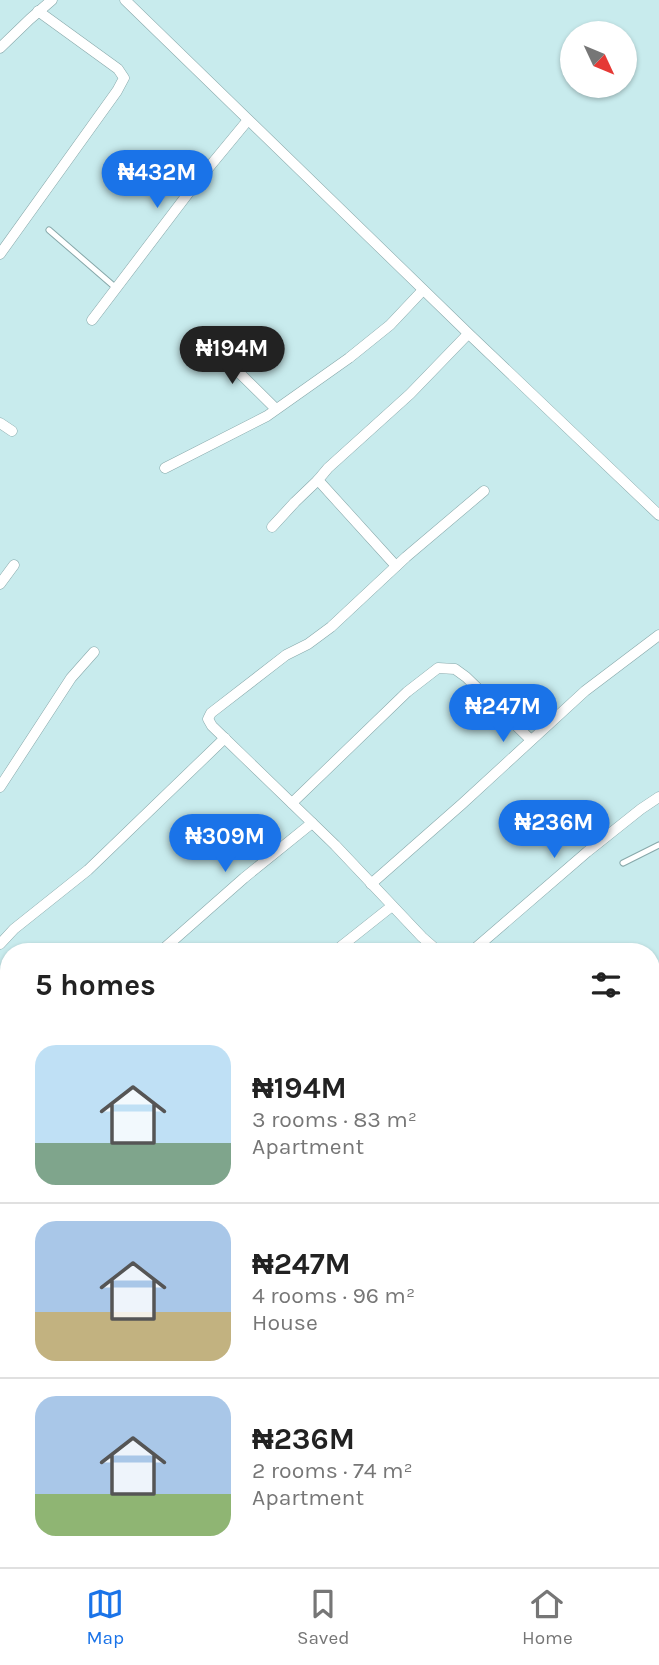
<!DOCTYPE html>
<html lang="en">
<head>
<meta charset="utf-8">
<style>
	:root { --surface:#fff; --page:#f6f6f6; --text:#222; --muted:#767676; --line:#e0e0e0; --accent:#1a73e8 }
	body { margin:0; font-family:Karla,sans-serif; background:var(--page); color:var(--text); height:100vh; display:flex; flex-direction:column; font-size:26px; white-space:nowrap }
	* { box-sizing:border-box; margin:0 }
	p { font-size:23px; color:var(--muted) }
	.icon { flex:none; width:38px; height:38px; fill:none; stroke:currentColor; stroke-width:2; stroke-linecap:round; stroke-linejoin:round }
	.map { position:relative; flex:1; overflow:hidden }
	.details { position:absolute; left:0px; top:943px; width:660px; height:625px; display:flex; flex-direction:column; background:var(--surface); border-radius:28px 28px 0 0; box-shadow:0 2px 5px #0004 }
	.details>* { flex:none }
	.needle { width:46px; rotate:134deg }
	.controls { position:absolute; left:560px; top:21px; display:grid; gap:14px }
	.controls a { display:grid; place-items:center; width:77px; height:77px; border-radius:50%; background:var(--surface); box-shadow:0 2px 5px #0004; font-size:35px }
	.price { position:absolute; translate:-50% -60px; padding:0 16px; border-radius:24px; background:var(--accent); color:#fff; font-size:23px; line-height:46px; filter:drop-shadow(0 2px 4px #0008) }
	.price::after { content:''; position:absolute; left:50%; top:42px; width:21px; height:16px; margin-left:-10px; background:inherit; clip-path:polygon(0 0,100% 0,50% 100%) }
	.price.selected { background:#222; color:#fff }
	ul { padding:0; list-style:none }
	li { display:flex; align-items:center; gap:21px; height:175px; padding:0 35px }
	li+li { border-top:2px solid var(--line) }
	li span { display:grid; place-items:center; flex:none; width:196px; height:140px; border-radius:21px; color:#555 }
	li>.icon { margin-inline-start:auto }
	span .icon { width:84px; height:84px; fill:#fffc; stroke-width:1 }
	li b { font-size:30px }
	h2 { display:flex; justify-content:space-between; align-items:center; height:84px; padding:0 35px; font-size:30px }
	.tabs { display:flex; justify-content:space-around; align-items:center; height:98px; border-top:2px solid var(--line); background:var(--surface); font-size:19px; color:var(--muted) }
	.tabs a { display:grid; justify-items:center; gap:4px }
	.tabs .selected { color:var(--accent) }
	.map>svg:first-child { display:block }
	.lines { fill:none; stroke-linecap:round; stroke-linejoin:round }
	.service-casing { stroke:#87a8aa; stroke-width:7 }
	.minor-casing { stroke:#87a8aa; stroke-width:11 }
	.tertiary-casing { stroke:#87a8aa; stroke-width:14 }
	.service { stroke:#fff; stroke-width:5 }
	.minor { stroke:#fff; stroke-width:10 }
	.tertiary { stroke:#fff; stroke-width:12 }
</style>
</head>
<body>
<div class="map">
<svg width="659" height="1567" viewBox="0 0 659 1567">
	<rect width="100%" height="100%" fill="#c8ebed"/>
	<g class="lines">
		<defs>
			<g id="service">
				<path d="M49,230L116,288"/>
				<path d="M623,863L659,845"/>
				<path d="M353,1559L364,1567"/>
			</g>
			<g id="minor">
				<path d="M125,0L471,336L659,515"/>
				<path d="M0,48L30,19L52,0"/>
				<path d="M0,254L117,91L124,78L118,69L38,11"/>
				<path d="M92,320L196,183L248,120"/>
				<path d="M208,342L276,409"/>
				<path d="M0,423L12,431"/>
				<path d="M165,468L267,416L349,358L390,325L423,290"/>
				<path d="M272,527L295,502L318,480"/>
				<path d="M396,566L318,480L328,468L410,394L468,334"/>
				<path d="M0,584L14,565"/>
				<path d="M0,787L71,678L94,652"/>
				<path d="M292,803L407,692L438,668L455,669L466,677L531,740"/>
				<path d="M371,884L462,804L585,691L659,635"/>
				<path d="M0,944L14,929L88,870L225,738"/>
				<path d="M160,952L244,878L312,823"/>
				<path d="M334,952L392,906"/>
				<path d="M439,952L422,937L335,845L212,726L208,719L211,713L286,655L308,644L331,627L406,557L484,491"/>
				<path d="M471,952L587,852L641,809L659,797"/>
				<path d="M0,1110L9,1101"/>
				<path d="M651,1144L659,1149"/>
				<path d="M651,1184L659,1171"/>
				<path d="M651,1213L659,1199"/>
				<path d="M651,1321L659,1327"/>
				<path d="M0,1345L9,1331"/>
				<path d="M651,1519L659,1526"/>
				<path d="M0,1527L9,1510"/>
				<path d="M0,1535L9,1543"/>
				<path d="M27,1559L36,1567"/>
				<path d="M165,1559L181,1567"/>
			</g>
			<g id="tertiary">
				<path d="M0,1125L9,1134"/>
				<path d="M0,1143L9,1152"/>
				<path d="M418,1559L426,1567"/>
				<path d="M441,1559L448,1565L447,1567"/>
			</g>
		</defs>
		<use href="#service" class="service-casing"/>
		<use href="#minor" class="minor-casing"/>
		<use href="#tertiary" class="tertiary-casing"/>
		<use href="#service" class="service"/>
		<use href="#minor" class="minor"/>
		<use href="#tertiary" class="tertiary"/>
	</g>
</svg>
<div class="controls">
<a><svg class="needle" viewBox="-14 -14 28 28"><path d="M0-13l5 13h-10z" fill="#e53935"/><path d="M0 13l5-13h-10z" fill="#767676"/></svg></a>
</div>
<b class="price" style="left:157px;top:210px">₦432M</b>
<b class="price selected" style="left:232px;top:386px">₦194M</b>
<b class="price" style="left:503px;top:744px">₦247M</b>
<b class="price" style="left:554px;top:860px">₦236M</b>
<b class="price" style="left:225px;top:874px">₦309M</b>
<section class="details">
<h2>5 homes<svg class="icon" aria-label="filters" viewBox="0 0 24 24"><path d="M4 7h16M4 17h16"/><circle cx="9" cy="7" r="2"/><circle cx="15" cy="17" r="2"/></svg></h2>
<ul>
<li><span style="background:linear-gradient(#bfe0f5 70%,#7fa58c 0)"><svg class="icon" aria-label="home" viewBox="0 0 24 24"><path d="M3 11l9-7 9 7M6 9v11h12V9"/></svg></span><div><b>₦194M</b><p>3 rooms · 83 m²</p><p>Apartment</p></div></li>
<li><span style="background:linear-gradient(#a9c7e8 65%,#c2b280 0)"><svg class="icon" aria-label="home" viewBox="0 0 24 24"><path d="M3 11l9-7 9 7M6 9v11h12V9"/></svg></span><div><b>₦247M</b><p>4 rooms · 96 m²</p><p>House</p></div></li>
<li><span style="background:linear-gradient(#a9c7e8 70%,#8fb573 0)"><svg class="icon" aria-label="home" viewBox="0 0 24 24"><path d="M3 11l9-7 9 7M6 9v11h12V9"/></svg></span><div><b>₦236M</b><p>2 rooms · 74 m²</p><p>Apartment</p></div></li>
</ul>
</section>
</div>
<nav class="tabs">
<a class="selected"><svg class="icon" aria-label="map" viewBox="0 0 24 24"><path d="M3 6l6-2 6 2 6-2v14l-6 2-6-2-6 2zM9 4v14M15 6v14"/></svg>Map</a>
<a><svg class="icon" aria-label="saved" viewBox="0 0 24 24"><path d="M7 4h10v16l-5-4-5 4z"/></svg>Saved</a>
<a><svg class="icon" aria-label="home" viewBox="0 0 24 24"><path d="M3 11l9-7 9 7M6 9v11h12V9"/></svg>Home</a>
</nav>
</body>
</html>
